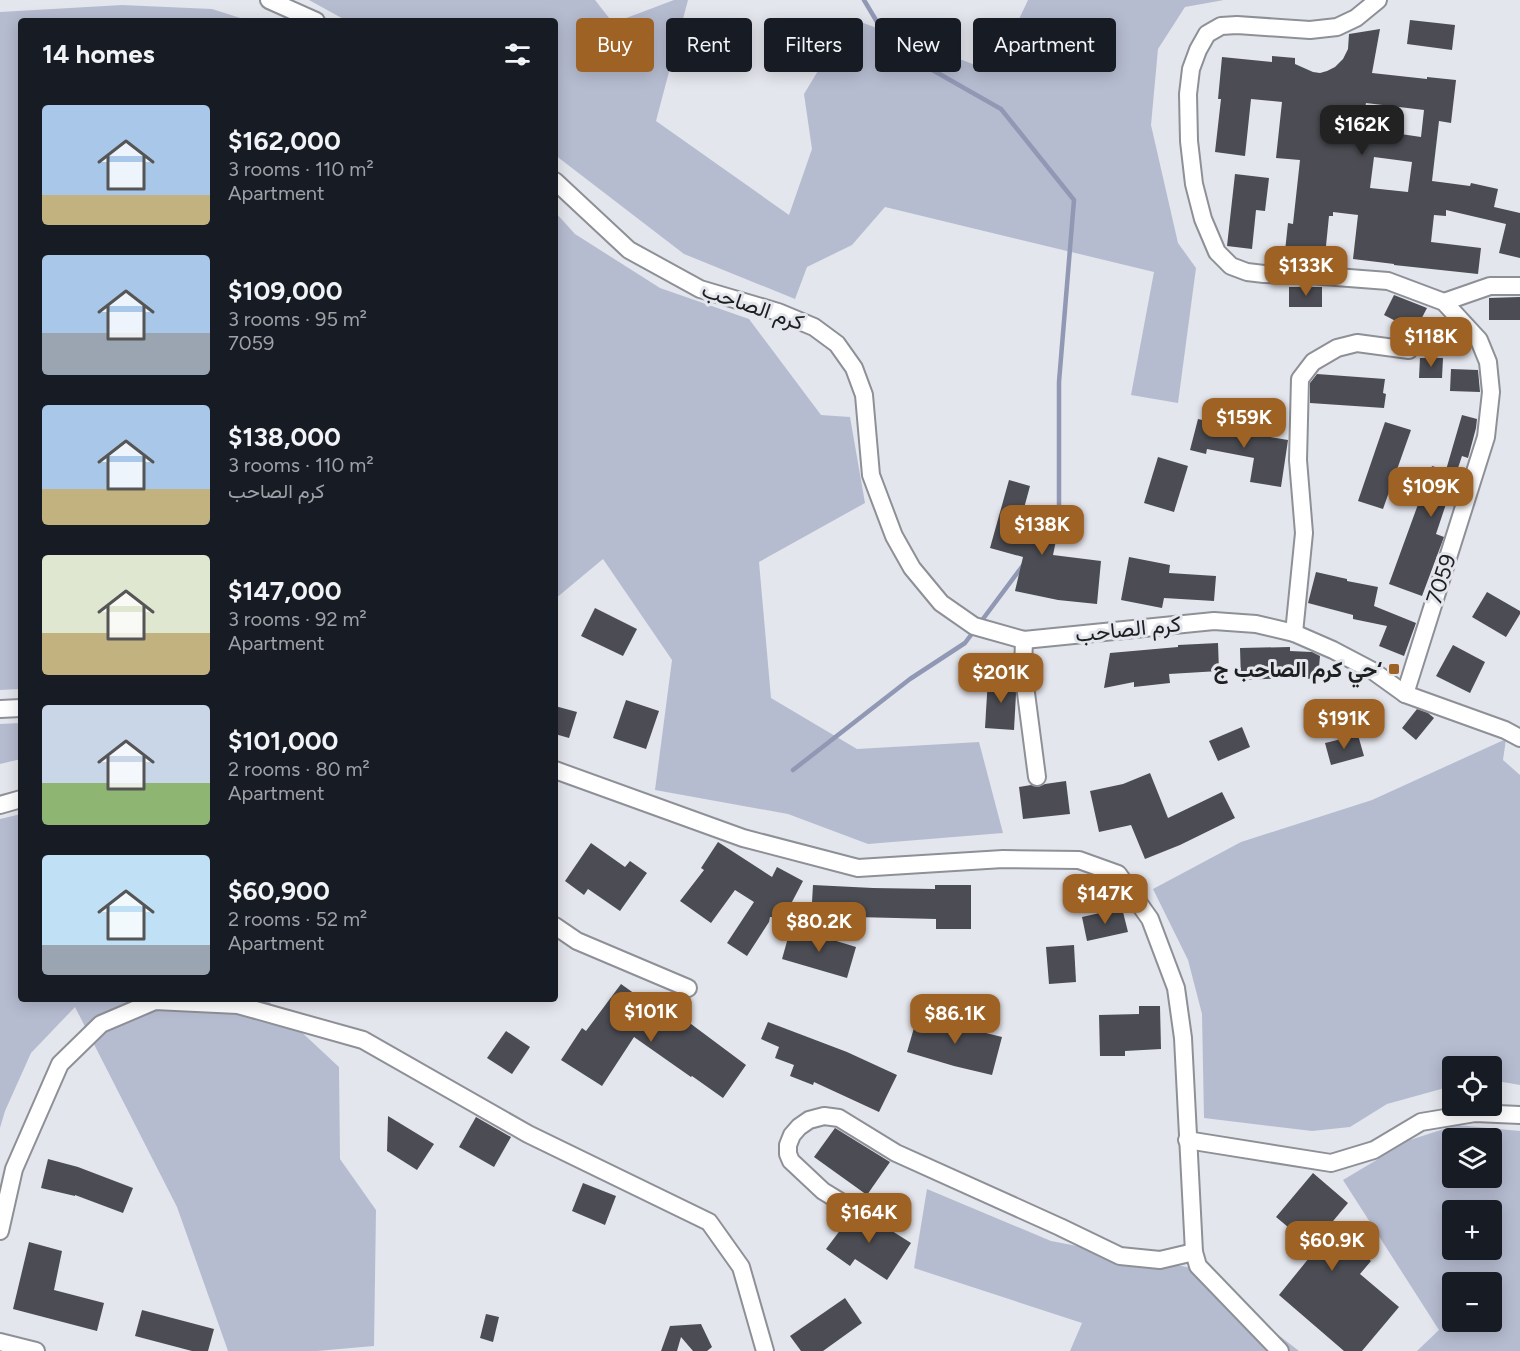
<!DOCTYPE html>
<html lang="en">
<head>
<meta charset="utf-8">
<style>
	:root { --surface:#171b24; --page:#242831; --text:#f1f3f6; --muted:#9ea1a6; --accent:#9e6324 }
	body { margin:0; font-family:Figtree,Vazirmatn,sans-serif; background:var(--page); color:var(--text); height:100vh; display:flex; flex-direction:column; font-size:22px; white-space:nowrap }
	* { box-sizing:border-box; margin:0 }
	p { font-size:20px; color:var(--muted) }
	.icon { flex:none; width:33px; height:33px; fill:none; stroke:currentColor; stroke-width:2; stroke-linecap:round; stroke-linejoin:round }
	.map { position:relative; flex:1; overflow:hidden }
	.panel { position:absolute; left:18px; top:18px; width:540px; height:984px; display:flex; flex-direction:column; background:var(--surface); border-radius:6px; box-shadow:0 3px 15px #0003 }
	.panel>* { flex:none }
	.top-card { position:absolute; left:576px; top:18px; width:570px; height:54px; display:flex; gap:12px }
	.buttons { position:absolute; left:1442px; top:1056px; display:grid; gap:12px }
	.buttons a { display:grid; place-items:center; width:60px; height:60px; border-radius:6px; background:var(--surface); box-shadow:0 3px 15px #0003; font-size:30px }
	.price { position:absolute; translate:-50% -51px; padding:0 14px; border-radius:12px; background:var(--accent); color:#fff; font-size:20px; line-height:39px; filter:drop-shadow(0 2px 3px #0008) }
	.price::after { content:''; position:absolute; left:50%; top:36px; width:18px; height:14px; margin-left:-9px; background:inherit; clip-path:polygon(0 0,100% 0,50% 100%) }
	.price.active { background:#222; color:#fff }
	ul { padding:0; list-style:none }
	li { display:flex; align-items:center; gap:18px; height:150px; padding:0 24px }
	li span { display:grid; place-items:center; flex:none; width:168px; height:120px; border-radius:6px; color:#555 }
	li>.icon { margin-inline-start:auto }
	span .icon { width:72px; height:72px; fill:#fffc; stroke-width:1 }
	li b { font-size:26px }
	h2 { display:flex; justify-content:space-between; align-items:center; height:72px; padding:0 24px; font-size:26px }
	.tag { padding:0 21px; border-radius:6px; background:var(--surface); box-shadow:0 3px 15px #0003; font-size:21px; line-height:54px }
	.tag.active { background:var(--accent); color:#fff }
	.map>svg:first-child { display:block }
	.green { fill:#b6bcd0; fill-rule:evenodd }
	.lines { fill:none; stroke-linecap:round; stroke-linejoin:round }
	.stream { stroke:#9098b4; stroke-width:4.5 }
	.building { fill:#4c4d54; fill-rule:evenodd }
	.minor-casing { stroke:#8e9097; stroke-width:20 }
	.minor { stroke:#fff; stroke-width:16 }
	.poi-dot { fill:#9e6324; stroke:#e4e6ed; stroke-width:2 }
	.labels { text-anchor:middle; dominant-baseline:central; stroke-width:6; stroke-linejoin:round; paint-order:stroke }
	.street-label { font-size:22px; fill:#1e1f21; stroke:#e4e6ed }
	.poi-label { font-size:22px; font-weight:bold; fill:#1e1f21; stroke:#e4e6ed; text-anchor:end }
</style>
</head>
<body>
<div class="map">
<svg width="1520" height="1351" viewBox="0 0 1520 1351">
	<rect width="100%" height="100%" fill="#e4e6ed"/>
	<g class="green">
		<path d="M309,0H595L613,23L674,0H688L656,121L789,215L812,149L804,94L850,18L994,72L1028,0H1224L1185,7L1158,49L1151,125L1178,243L1196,268L1178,403L1131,395L1154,272L885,207L852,245L807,267L795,299L684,254L555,155V21H347Z"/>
		<path d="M122,5L212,9L250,21H21V689L0,690V12Z"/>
		<path d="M555,212L575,234L660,288L749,319L821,415L850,417L865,503L759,562L771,698L857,749L979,742L1003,833L868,844L788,814L655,790L672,660L603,559L555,599Z"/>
		<path d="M21,723V759L0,764V724Z"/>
		<path d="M1506,739L1503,760L1520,775V1085L1491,1080V1066H1452V1086L1387,1104L1350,1127L1312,1131L1204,1118L1202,1014L1188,960L1153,889L1241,842L1372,800Z"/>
		<path d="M21,814V999H266L339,1067L340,1159L376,1210L374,1346L317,1351H228L177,1207L75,1007L31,1053L5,1111L0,1128V819Z"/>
		<path d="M1456,1125L1520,1131V1351H1417L1439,1330L1343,1180L1410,1140ZM1452,1138H1491V1178H1452ZM1491,1210V1250H1452V1210ZM1491,1282V1322H1452V1282Z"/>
		<path d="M927,1189L1051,1241L1192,1268L1299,1351H1070L1082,1323L914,1268Z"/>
	</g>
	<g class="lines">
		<g class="stream">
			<path d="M864,0L892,47L1001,109L1074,200L1059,382V516L1047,533"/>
			<path d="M793,770L910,679L965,643L1024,564"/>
		</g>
	</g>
	<g class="building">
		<path d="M1410,20L1455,25L1452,50L1407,44Z"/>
		<path d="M1380,29L1372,73L1427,79V77L1456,80L1451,123L1439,121L1432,181L1470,186L1471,183L1498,189L1494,207L1520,213V258L1499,253L1506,224L1446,210V216L1434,215L1431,242L1481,248L1478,274L1394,265V264L1353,259L1358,215L1333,212V216H1329L1325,256L1285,251L1288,223L1293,224L1300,160L1276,158L1282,102L1251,99L1245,156L1215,152L1221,99H1218L1222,57L1272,62V56L1295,58V64L1313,72L1320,73L1327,71L1335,67L1343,59L1348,49L1349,34ZM1366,103L1424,110L1421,137L1394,133V136L1360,132ZM1374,157L1412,162L1408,192L1370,188Z"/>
		<path d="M1235,174L1269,178L1265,211L1256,210L1252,249L1227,246Z"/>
		<rect x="1289" y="287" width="33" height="20"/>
		<path d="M1394,295L1427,308L1415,331L1384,315Z"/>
		<path d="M1520,297V320H1489V298Z"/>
		<path d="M1420,358H1443L1442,378H1419Z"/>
		<path d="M1451,369L1478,370L1480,392L1450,391Z"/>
		<path d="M1317,374L1385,379L1383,393L1386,394L1384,408L1310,403V383Z"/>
		<path d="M1462,415L1477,419L1476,428L1468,458L1462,456L1436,534L1444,537L1422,596L1389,584L1432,466L1446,470Z"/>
		<path d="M1198,419L1246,430V433L1288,440L1281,487L1250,482L1254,458L1207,449L1206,454L1190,450Z"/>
		<path d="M1385,422L1411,430L1383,509L1358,501Z"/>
		<path d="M1158,457L1188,466L1174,512L1144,503Z"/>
		<path d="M1009,480L1030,486L1020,523L1058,531L1053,555L1101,561L1097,604L1058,600L1015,591L1023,557L990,548Z"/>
		<path d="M1129,557L1170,565L1169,573L1216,576L1214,601L1164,598L1162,608L1121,600Z"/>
		<path d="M1316,572L1347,579V581L1378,587L1374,606L1416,623L1404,656L1379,646L1387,626L1353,619V615L1308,603Z"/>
		<path d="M1487,592L1520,611V614L1506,637L1472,617Z"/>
		<path d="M595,608L637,629L623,656L581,636Z"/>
		<path d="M1218,643L1219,671L1169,674L1170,683L1134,687V682L1104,688L1110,653L1178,647V645Z"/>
		<path d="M1453,645L1485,662L1470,693L1436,676Z"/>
		<path d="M1290,647V651L1312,652L1320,656L1318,679L1290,678L1241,680L1240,648Z"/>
		<path d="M988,678L1014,679L1016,694L1014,730L985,728Z"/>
		<path d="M626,700L659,711L646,749L613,738Z"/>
		<path d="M555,706L577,712L569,738L555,734Z"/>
		<path d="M1417,709L1428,713L1434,718L1416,740L1402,728Z"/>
		<path d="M1242,727L1250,747L1218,761L1209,741Z"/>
		<path d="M1358,735L1364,756L1331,765L1325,743Z"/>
		<path d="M1150,773L1168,818L1222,792L1235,818L1180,845L1145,859L1131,825L1099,832L1090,791L1123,784Z"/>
		<path d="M1066,781L1070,814L1023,819L1019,787L1031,785L1038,787L1045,784Z"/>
		<path d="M718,842L772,877L777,867L803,881L783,919L774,914L772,917H770L769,922L747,956L727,943L754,902L735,890L711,923L680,901L704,870L701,868Z"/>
		<path d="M591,843L625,867L630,861L647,873L620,911L588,889L584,895L565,881Z"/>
		<path d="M813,885L873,888L935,889V885H971V929H936V919L856,917V921L811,919Z"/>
		<path d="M1122,908L1128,932L1087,941L1082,917Z"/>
		<path d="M791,927L856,947L847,978L782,959Z"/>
		<path d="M1074,945L1076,982L1049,984L1046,947Z"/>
		<path d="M621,984L656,1009L663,1000L685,1015L683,1018L746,1065L723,1098L692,1076L691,1077L634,1037L602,1086L561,1060L582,1028L586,1031Z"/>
		<path d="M1139,1006H1160L1161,1049L1125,1051V1056H1100L1099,1015L1139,1014Z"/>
		<path d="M918,1014L966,1028L1002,1037L992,1075L954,1066L907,1052Z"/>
		<path d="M768,1022L847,1052L897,1075L879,1112L814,1082L813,1085L790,1076L794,1065L775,1058L779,1047L761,1039Z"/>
		<path d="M506,1031L530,1047L512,1074L487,1058Z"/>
		<path d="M388,1116L434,1144L417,1170L387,1151Z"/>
		<path d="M476,1117L511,1137L494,1167L459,1147Z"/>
		<path d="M835,1128L890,1162L867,1195L814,1157Z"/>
		<path d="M48,1159L78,1167L133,1188L123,1213L75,1195V1196L41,1188Z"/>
		<path d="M1313,1173L1348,1203L1329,1226L1371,1261L1360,1274L1399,1307L1362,1351H1344L1279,1295L1309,1258L1300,1250L1306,1242L1276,1217Z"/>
		<path d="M583,1183L616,1196L605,1225L572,1211Z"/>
		<path d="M859,1205L882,1222L881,1224L911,1243L887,1280L855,1259L850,1266L826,1249Z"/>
		<path d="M29,1242L62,1251L54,1290L104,1303L97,1331L13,1309Z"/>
		<path d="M845,1298L862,1323L823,1351H801L790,1336Z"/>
		<path d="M142,1310L214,1329L208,1351H192L135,1336Z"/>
		<path d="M486,1314L499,1317L493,1342L480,1338Z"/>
		<path d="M701,1324L712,1347L707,1351H693L681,1337L677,1351H661L670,1326Z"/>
	</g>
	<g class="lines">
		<defs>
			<g id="minor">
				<path d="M269,0L316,21"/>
				<path d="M1378,0L1356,18L1337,27L1310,30L1237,25L1221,26L1207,34L1198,50L1191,69L1188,94L1189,141L1194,184L1203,219L1217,252L1231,266L1247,272L1264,274L1310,275L1388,281L1444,302L1479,340L1488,362L1491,392L1486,437L1405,694"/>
				<path d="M555,181L629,250L700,289L778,312L814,327L837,344L854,368L864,395L871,475L894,536L912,568L941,603L974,626L1024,640L1214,621L1256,624L1294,633L1333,650L1373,671L1405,694L1505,730L1520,738"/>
				<path d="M1444,302L1490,286H1520"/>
				<path d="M1294,633L1304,533L1298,460L1300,379L1313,362L1337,348L1357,343L1409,350"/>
				<path d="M1024,640L1023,670L1037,777"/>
				<path d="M0,709L21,708"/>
				<path d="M555,770L743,838L858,868L1003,859L1079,860L1118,874L1150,919L1176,988L1183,1038L1194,1252L1198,1266L1280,1351"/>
				<path d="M0,805L21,799"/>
				<path d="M555,926L577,941L688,988"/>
				<path d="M1187,1140L1331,1163L1374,1150L1421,1122L1475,1113L1520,1115"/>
				<path d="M841,1202L823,1191L791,1161L788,1154V1145L792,1135L799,1127L809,1120L824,1116L839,1118L896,1153L1060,1227L1120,1256L1160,1260L1194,1252"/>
				<path d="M0,1231L14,1169L60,1064L101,1024L155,1001L238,1005L363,1040L528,1134L709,1222L741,1267L765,1351"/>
				<path d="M0,1342L36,1351"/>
			</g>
		</defs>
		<use href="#minor" class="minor-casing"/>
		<use href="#minor" class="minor"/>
	</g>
	<rect class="poi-dot" x="1388" y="663" width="12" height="12" rx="3"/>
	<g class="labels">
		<g class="street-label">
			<text transform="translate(753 306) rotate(19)">كرم الصاحب</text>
			<text transform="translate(1441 579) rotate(-72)">7059</text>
			<text transform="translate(1128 629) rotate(-6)">كرم الصاحب</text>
		</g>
		<g class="poi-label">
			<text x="1382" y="669">حي كرم الصاحب ج‘</text>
		</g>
	</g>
</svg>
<div class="buttons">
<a><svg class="icon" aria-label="locate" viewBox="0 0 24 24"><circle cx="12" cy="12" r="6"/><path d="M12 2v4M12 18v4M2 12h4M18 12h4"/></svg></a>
<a><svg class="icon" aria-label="layers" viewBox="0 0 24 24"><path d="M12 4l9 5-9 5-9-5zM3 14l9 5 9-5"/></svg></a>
<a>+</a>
<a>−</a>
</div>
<b class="price active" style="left:1362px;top:156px">$162K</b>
<b class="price" style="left:1306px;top:297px">$133K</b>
<b class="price" style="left:1431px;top:368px">$118K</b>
<b class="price" style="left:1244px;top:449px">$159K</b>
<b class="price" style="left:1431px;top:518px">$109K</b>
<b class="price" style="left:1042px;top:556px">$138K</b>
<b class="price" style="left:1001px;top:704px">$201K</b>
<b class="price" style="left:1344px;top:750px">$191K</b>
<b class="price" style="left:1105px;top:925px">$147K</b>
<b class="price" style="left:819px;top:953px">$80.2K</b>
<b class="price" style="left:651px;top:1043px">$101K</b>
<b class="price" style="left:955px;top:1045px">$86.1K</b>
<b class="price" style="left:869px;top:1244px">$164K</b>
<b class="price" style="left:1332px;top:1272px">$60.9K</b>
<div class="top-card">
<a class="tag active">Buy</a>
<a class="tag">Rent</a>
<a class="tag">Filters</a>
<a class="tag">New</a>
<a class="tag">Apartment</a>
</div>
<section class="panel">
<h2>14 homes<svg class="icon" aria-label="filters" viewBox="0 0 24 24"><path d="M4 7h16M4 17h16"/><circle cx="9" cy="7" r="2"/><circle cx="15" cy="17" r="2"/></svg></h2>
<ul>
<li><span style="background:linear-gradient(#a9c7e8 75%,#c2b280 0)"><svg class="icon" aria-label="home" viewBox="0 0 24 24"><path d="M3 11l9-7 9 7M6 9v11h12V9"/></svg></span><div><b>$162,000</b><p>3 rooms · 110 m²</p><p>Apartment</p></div></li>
<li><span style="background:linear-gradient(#a9c7e8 65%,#9aa5b1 0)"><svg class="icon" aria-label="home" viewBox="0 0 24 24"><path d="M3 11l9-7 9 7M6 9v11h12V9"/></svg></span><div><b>$109,000</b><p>3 rooms · 95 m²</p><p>7059</p></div></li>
<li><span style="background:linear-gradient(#a9c7e8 70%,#c2b280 0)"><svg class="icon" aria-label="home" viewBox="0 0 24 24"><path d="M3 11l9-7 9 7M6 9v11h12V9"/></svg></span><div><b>$138,000</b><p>3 rooms · 110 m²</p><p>كرم الصاحب</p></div></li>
<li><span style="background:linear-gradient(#dfe7d0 65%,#c2b280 0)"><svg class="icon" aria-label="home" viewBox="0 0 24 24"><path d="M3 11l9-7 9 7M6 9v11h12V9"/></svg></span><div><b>$147,000</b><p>3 rooms · 92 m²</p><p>Apartment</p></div></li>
<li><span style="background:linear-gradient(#c9d6e8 65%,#8fb573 0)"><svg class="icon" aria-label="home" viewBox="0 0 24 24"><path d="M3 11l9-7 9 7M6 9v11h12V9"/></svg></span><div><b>$101,000</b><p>2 rooms · 80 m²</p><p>Apartment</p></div></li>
<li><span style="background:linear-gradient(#bfe0f5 75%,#9aa5b1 0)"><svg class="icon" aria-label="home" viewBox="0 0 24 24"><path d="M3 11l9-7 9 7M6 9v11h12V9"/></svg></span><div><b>$60,900</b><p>2 rooms · 52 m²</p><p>Apartment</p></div></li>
</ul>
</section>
</div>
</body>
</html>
